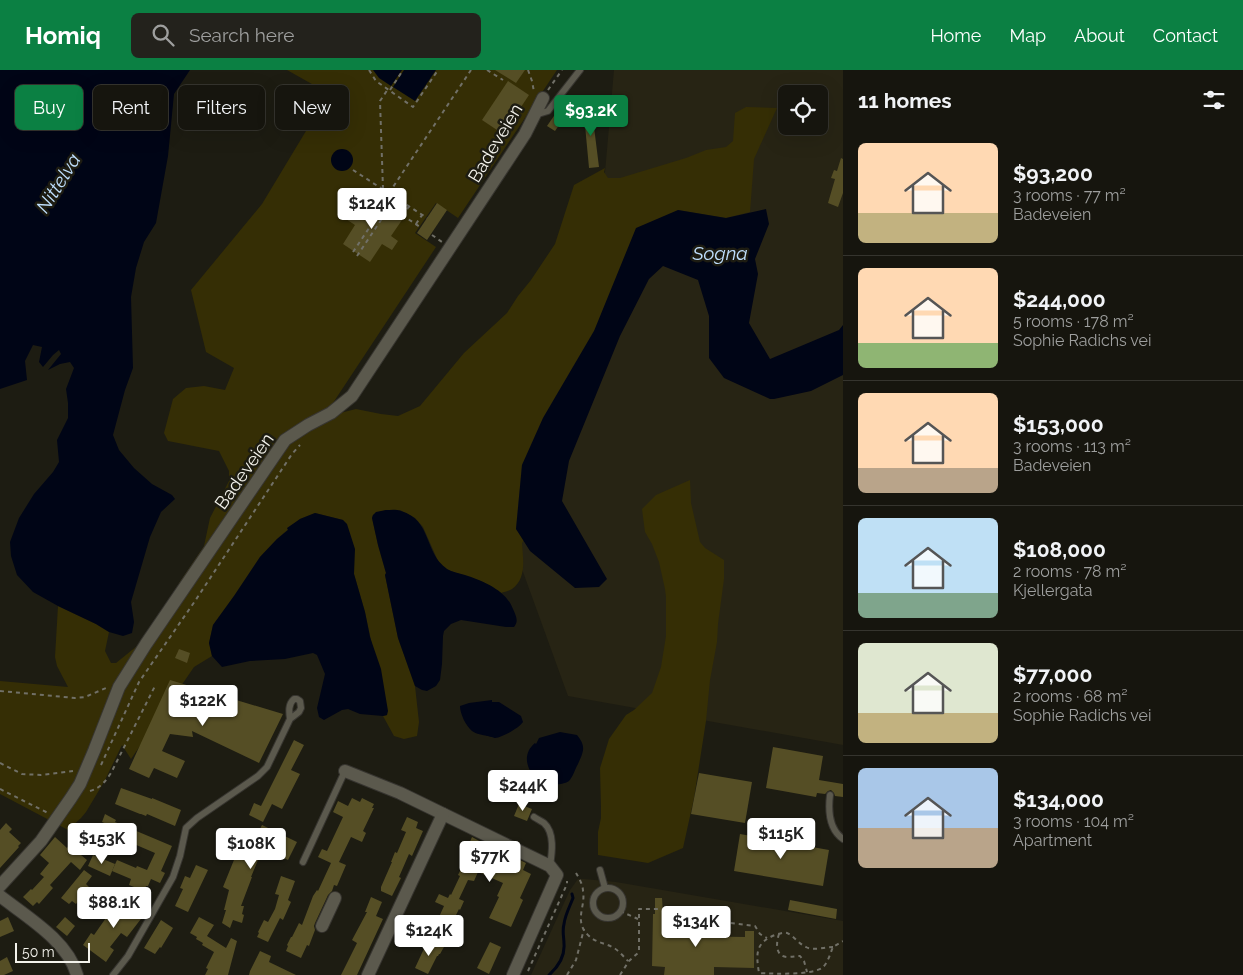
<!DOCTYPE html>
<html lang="en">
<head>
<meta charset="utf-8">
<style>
	:root { --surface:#16150e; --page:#23221c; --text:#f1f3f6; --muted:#9e9f9e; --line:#35342e; --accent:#0b8043 }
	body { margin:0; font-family:Raleway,sans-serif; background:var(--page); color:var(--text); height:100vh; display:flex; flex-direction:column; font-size:19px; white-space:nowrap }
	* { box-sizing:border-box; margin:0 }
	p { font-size:16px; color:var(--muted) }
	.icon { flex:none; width:28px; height:28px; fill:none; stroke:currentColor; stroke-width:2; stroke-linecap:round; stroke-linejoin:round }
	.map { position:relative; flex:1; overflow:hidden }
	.panel { display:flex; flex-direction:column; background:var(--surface); width:400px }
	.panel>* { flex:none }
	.hud { position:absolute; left:15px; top:15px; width:475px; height:45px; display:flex; gap:10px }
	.controls { position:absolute; left:778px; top:15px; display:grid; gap:10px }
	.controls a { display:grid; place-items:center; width:50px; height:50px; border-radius:8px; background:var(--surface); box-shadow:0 5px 20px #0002,0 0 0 1px var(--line); font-size:25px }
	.scale { position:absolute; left:15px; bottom:12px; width:75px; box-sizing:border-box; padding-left:5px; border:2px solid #f3f2eb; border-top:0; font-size:14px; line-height:18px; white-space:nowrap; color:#f3f2eb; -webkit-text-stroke:4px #1d1c12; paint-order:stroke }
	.price { position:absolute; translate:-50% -42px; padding:0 11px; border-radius:5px; background:#fff; color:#222; font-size:16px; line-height:32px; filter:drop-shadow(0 1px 2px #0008) }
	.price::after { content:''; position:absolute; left:50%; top:30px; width:15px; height:11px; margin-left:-8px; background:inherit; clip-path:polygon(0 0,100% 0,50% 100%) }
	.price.active { background:var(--accent); color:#fff }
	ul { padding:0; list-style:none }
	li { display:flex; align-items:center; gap:15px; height:125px; padding:0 15px }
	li+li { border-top:1px solid var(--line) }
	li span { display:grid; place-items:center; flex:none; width:140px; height:100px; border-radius:8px; color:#555 }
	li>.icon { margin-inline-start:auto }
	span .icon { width:60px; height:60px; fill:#fffc; stroke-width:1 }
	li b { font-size:21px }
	h2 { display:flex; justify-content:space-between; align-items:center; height:60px; padding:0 15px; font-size:21px }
	.pill { padding:0 18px; border-radius:8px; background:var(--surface); box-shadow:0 5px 20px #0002,0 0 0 1px var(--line); font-size:18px; line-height:45px }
	.pill.active { background:var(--accent); color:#fff }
	header { display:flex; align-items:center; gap:30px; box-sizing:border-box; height:70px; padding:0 25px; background:var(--accent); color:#fff }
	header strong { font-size:24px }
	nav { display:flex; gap:28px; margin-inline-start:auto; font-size:18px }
	.search { width:350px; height:45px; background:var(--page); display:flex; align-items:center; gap:12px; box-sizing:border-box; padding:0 18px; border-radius:8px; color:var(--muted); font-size:19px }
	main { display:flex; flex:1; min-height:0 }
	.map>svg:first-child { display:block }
	.built { fill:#272414; fill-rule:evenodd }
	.green { fill:#352e05 }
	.water { fill:#000516 }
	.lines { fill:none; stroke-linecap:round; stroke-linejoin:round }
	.stream { stroke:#000516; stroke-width:3 }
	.building { fill:#554e25 }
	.lane-casing { stroke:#373530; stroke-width:8 }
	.street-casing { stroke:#373530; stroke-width:14 }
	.path { stroke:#717067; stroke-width:2; stroke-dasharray:4 4; stroke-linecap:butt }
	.lane { stroke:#5b594d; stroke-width:6 }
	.street { stroke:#5b594d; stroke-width:12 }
	.labels { text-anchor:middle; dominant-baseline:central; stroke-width:5; stroke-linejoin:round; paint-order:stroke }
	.street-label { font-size:18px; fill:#f3f2eb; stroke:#1d1c12 }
	.water-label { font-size:19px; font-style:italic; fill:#c0e0fe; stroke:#1d1c12 }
</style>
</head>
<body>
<header>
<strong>Homiq</strong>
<div class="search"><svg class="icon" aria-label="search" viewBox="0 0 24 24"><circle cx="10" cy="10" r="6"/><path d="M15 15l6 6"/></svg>Search here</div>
<nav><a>Home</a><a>Map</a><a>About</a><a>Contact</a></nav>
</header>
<main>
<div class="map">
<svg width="843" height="905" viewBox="0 0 843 905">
	<rect width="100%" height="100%" fill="#1d1c12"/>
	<g class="built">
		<path d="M614,0H843V675L568,626L498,433L597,193ZM786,24H819V56H786Z"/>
		<path d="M578,809H584L616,812L843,851V905H531L570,820Z"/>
	</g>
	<g class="green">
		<path d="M287,0H557L458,148L436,133L415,163L436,177L329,339L332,345L356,339L381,344L398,346L420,336L464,283L507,243L518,226L531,210L555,174L574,115L605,98L604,102L608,108H620L686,88L706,80L726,77L733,71L735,43L746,37L777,38L754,89L750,142L726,148L678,140L594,261L543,348L522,395L516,459L524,470L522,473C523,489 527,508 512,519C509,521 504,522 501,523L483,512L448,500L438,491L423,457L415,448L400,440H386L373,445L372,448L378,475L386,503L385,505L398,568L415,616L419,652L417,666L404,669L394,666L383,646L387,645L365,542L354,504V492L343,450L315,443L300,449L277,469L260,487L234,526L213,555L209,573L212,586L194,597L131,689L122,675L104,712L86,742L81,748L68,760L0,724V611L68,617L57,596L55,587L58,536L96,554L109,562L105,581L111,593H116L137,576L175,522L179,513L204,476L210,448L229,411V401L219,381L168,371L164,363L173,329L186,318L204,316L225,320L234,298L206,282L191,220L262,134L312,51L319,18Z"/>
		<path d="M690,410L691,433L700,472L705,478L724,490V509L718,554L717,572L710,610L706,651L694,728L683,778L648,793L598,785V762L601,748V737L600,698L605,682L609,669L626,645L634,640L652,623L661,597L666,566V527L665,519L659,492L652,474L645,462L642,439L656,425Z"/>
	</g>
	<g class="water">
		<path d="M0,0H190L174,24L168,86L156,153L144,172L136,198L131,227L133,298L125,320L113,365L119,380L134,398L152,414L172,425L175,429L161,442L150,467L131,532L134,552L132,563L123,566L109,562L96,554L58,536L33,522L17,505L11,486L10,472L19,448L34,424L53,402L59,392L57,370L68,348V333L66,319L74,298L70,292L60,294L48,300L61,284L59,280L53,285L43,297L39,292L42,277L33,275L25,291L27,310L0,319Z"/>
		<path d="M373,0H402L391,16L379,8Z"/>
		<path d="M404,0H436L415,31L393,17Z"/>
		<circle cx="342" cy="90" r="11"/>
		<path d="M766,139L769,154L755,189L758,204L749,253L770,289L839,260L843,255V305L811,321L774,329H770L724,308L709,288V246L698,210L663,196L649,209L620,266L569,391L562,431L607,509L599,517L575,518L530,481L516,459L522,395L543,348L594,261L636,158L678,140L726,148Z"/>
		<path d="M386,440C390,440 396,439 401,441C432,450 424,483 447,499C452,502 459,503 465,505C483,511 506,520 513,539C516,546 519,551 514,557H506L461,550L451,554L444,561L443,566L442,594L440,610L436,616L427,621L422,620L415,616L398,568L385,505L386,503L378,475L372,448L373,445L376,442Z"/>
		<path d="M315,443L343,450L347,454L355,479L354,504L365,542L370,567L381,599L388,641L387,645L383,646L360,644L348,639L342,640L324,650L319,647L317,638L325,604L317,585L313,583L285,589L250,591L222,597L212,586L209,573L213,555L234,526L260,487L277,469L288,460L287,458L300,449Z"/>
		<path d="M492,630V632H499L521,646L523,652C519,658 503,667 495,668C495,668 488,666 487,666C483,665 476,664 472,661C466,656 460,644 460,636L469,633Z"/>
		<path d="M560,662L577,665C586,676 584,681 578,694C575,699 573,707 569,711C563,716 544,715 538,711C536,710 534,707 533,705C525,695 524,682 535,673L536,674L539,668Z"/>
	</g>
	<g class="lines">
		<path class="stream" d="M549,905C558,897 565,887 564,874C564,867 562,861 564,854C565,845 570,836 573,828L572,824"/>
	</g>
	<g class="building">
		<path d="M495,0H525L516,13Z"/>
		<path d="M508,11L529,25L503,64L482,50Z"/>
		<path d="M591,33L599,97L589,98L583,34Z"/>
		<path d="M556,43L564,48L555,61L547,56Z"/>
		<path d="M841,88L843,89V123L838,137L828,133L835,109L831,108L834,100L837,101Z"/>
		<path d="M369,128L402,150L391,166L398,171L392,180L382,174L370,192L343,174L355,155L346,149L351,140L358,144Z"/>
		<path d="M437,133L447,140L427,170L417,163Z"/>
		<path d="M179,579L190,583L187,593L175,588Z"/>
		<path d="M170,610L283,644L259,693L192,661L193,667L170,664L162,681L185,691L177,708L154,698L149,708L129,699Z"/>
		<path d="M294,670L304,675L291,700L300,704L282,739L272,734L263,752L249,745L254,733L261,736Z"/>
		<path d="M773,677L823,686L819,710L843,714V727L835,726L834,723L831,720L828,721L825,724L817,723L816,727L766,718Z"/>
		<path d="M699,703L752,712L745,753L691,744Z"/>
		<path d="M121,718L152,729V728L181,740L175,756L147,744L146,746L141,744H140L115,734Z"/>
		<path d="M352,728L360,732L362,728L374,734L372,738H374L363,761L366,763L362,772L351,767L339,792L346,795L337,816L334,815L332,821L328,825L315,853L314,856L315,860L309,876L307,875L301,888L286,881L288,876L287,875L291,867H292L299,853L302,855L313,826L317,820L318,821L331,793L318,787L322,779L327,781L343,747L333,742L338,731L348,736Z"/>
		<path d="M519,734L532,739L527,751L514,746Z"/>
		<path d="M105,744L116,750L115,752L172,776L161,801L165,803L160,813L151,809L148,816H146L144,821L129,815L131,809L112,801L117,790L136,798L137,796L147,800L155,783L127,771L124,779L112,773L116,762L108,759L109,755L102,752Z"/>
		<path d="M407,747L418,752L416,758L423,761L412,786L409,784L399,807L401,808L392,826L381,821V817L392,792H391L395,782L397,783L406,762L401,760Z"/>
		<path d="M803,748L812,750L810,760L802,758Z"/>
		<path d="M6,753L12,759L9,762L21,773L18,776L19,777L0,798V760Z"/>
		<path d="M262,755L297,772L288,790L263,778L251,807H252L241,836H244L242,844L244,845L242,853L233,850L230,858L222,853L226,840H224L229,820L223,817L238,780L247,784Z"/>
		<path d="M740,764L829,780L823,816L734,801Z"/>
		<path d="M55,767L67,778L69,775L87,790L80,800L71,792L50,815L53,818L39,834L37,832L33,836L23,827L31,819L32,820L44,807L40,804L49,793L40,785Z"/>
		<path d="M472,767L481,772L480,775L496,783L497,779L526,793L523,800L531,804L520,828L523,830L511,857L489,848L499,827L497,826L503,813L478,802L474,811L468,810L459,829L464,831L460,840L459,839L452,853L439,847L444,836L435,832L439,824L448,828L450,824L451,825L460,806L458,805L469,782L466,781Z"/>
		<path d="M93,785L115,794L110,806L88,796Z"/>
		<path d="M196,795L208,800L188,842L175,836L183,819L180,818L185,806L190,808Z"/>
		<path d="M84,800L92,806L86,814L89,817L76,834L72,831L69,834L61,828Z"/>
		<path d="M281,806L295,811L288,830L291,832L283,850L280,848L268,872L257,867L259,863L258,862L264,850L268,852L275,839L279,825L275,824Z"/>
		<path d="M371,827L382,832L376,846L383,849L357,905H341L357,873L352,870L367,842H365Z"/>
		<path d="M120,828H123L138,839L137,840L144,845L127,867L121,863L110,877L114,880L106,892L83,875L91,863L94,865Z"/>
		<path d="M655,828H662L663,844H680V866L745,867V861H754V898L714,897V905H664L665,897L652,896L653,844H655Z"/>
		<path d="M790,830L837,839L836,849L788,840Z"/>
		<path d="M8,847L14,861L0,867V851Z"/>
		<path d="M65,847L75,856L67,866L56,857Z"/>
		<path d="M199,847L214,855L207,866L226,878L231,868L237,871L228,905H205L208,899L206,898L214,882L202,875L203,873L196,869L197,867L190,863Z"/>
		<path d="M161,850L173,858L161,878L160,877L155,884L144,878Z"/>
		<path d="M445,861L455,866L451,876L441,871Z"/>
		<path d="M428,870L444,877L440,884H439L438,886H437L428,904L415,898Z"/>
		<path d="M490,872L501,877L489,904L477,898Z"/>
		<path d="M260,881L271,886L269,892L296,905H249L250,901Z"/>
		<path d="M7,887L13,901L4,905H0V891Z"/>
	</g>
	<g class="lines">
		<defs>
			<g id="lane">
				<path d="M535,45L548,41L580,0"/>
				<path d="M830,725C828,741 829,759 843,769"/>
				<path d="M534,747C537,749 541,751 544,753C555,763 552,783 550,796"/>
				<path d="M303,792L345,701"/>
				<path d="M600,800L605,818"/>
				<circle cx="608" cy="833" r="15"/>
				<path d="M113,905L128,886L173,807L180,786L186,758L197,748L258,706L267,697L290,649L299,642L301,638L300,631L297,629H294C288,634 289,642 290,649"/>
			</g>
			<g id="street">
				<path d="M345,701L400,723L550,796L557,805L513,905"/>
				<path d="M0,816L41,771L71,728L80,714L94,681L119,617L146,574L285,370L308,355L331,343L352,326L525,64L543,28"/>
				<path d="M0,826C27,847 68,871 77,905"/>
				<path d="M322,856L335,828"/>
				<path d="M368,905L443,744"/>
			</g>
		</defs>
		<use href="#lane" class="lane-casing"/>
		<use href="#street" class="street-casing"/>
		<g class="path">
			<path d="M369,0L376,11L413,37L438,0"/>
			<path d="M487,0L503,10"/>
			<path d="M528,0L532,11L534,22"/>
			<path d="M390,20L403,0"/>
			<path d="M548,20L562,0"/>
			<path d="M353,100L427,148"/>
			<path d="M383,119L380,31L388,19"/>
			<path d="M389,123L471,0"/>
			<path d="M388,131L393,134V138"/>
			<path d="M388,140L393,139L420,157"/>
			<path d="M403,146L409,136"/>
			<path d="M416,154L422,145"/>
			<path d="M432,165L442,172"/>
			<path d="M353,182L392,124"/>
			<path d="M357,186L387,141"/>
			<path d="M0,621L75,628L85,627L106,618"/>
			<path d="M0,693L22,704L41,705L73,701"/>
			<path d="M101,695L139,612L195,531L292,384L300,375"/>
			<path d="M0,719L48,743"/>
			<path d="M90,721C100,718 105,712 111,703L155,616"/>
			<path d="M576,803C579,808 583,815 583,821C586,837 573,851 589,866C596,873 606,873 614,878C619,881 624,887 628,891"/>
			<path d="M620,841L638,849"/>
			<path d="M779,864C776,873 775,886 787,887C792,887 796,886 800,886L804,891L807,902"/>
			<path d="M833,877C824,877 813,881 806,877C799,874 794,866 787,863C783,862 779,864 775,865C755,873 756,884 759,903C774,904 811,905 822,898C828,893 830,884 833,877L843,871"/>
			<path d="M528,901L567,814V811"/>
			<path d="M567,905L576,890L584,859"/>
			<path d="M620,905L629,891L639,882V839H683L699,849L755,856L760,864L767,868"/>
		</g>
		<use href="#lane" class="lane"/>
		<use href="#street" class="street"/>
	</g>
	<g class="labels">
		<g class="street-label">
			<text transform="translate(495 73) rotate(-59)">Badeveien</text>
			<text transform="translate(244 401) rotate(-55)">Badeveien</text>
		</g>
		<g class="water-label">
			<text transform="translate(58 113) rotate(-58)">Nittelva</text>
			<text x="720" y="183">Sogna</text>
		</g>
	</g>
</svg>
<div class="controls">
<a><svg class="icon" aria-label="locate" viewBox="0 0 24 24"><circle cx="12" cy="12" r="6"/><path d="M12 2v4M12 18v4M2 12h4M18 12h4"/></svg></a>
</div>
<div class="scale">50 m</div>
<b class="price active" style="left:591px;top:67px">$93.2K</b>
<b class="price" style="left:372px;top:160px">$124K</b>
<b class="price" style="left:203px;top:657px">$122K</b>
<b class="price" style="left:523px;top:742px">$244K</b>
<b class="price" style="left:781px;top:790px">$115K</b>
<b class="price" style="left:102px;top:795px">$153K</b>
<b class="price" style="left:251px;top:800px">$108K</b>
<b class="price" style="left:490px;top:813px">$77K</b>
<b class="price" style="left:114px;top:859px">$88.1K</b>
<b class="price" style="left:696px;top:878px">$134K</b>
<b class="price" style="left:429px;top:887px">$124K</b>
<div class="hud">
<a class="pill active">Buy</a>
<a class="pill">Rent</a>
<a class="pill">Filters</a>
<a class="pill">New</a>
</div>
</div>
<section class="panel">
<h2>11 homes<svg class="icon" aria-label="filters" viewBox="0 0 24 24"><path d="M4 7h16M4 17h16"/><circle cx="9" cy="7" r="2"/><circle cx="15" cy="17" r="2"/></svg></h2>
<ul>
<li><span style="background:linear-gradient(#ffd9b3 70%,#c2b280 0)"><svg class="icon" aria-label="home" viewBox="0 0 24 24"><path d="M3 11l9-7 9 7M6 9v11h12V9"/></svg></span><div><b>$93,200</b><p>3 rooms · 77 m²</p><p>Badeveien</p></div></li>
<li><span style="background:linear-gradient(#ffd9b3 75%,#8fb573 0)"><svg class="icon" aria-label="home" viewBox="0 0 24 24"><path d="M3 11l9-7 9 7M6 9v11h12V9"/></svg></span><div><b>$244,000</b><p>5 rooms · 178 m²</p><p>Sophie Radichs vei</p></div></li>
<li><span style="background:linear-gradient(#ffd9b3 75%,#b9a48a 0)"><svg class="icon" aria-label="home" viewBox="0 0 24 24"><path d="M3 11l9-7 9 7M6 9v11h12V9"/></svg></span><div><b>$153,000</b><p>3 rooms · 113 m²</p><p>Badeveien</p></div></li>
<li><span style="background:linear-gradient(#bfe0f5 75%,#7fa58c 0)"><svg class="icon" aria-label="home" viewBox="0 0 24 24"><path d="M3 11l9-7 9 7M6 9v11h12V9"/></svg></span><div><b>$108,000</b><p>2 rooms · 78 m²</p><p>Kjellergata</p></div></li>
<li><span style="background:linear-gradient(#dfe7d0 70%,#c2b280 0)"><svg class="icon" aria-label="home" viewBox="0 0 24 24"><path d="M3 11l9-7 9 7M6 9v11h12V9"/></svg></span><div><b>$77,000</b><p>2 rooms · 68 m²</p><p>Sophie Radichs vei</p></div></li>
<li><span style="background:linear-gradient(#a9c7e8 60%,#b9a48a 0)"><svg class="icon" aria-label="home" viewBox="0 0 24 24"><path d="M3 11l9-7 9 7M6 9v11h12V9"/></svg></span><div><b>$134,000</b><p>3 rooms · 104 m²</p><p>Apartment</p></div></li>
</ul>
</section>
</main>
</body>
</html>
